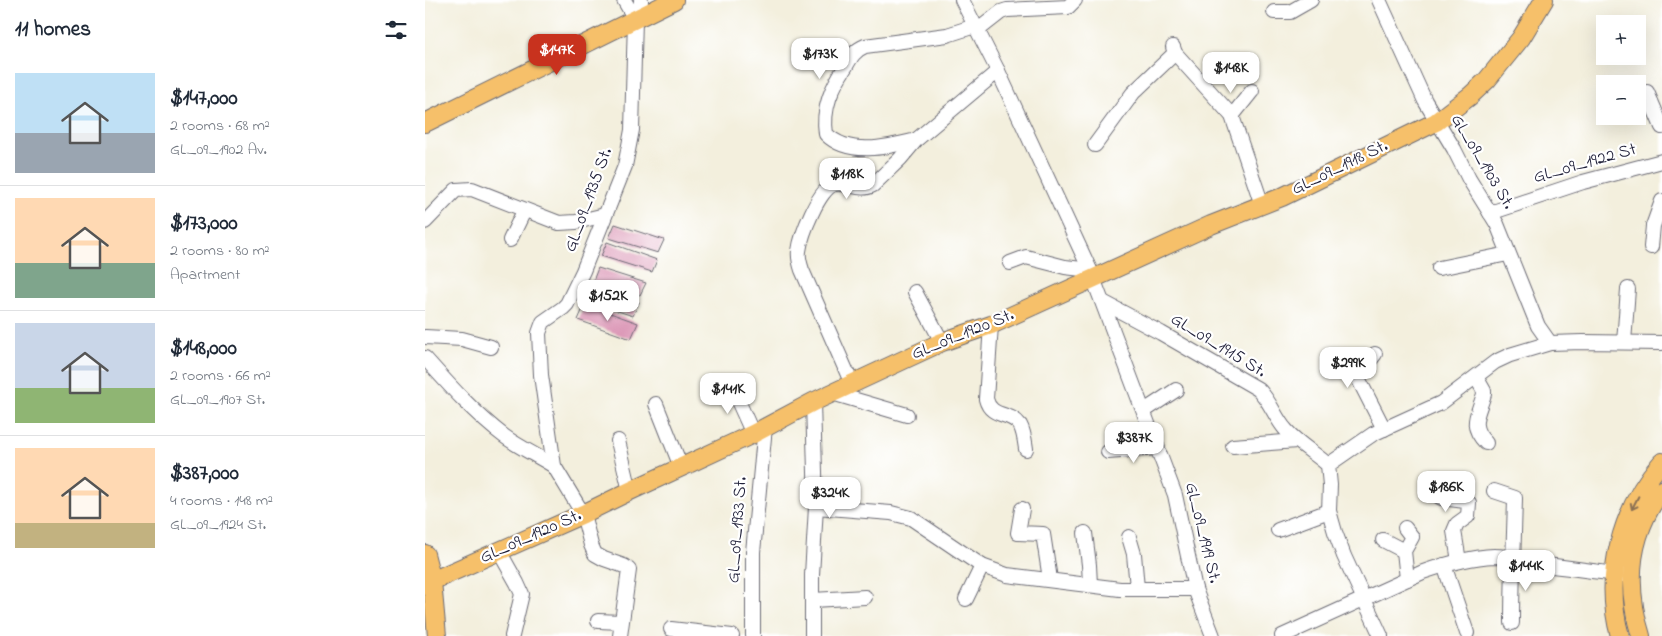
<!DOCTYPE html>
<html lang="en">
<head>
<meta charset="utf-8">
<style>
	:root { --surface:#fff; --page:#f6f6f7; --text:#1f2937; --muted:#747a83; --line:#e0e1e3; --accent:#c8321e }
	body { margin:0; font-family:"Indie Flower",sans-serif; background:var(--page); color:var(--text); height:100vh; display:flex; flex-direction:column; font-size:19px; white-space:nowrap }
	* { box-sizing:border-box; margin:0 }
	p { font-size:16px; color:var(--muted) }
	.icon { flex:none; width:28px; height:28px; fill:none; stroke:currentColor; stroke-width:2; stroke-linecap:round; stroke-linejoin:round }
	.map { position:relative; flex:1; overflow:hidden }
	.sheet { display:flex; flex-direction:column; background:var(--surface); width:425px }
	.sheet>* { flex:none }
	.buttons { position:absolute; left:1171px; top:15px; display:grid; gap:10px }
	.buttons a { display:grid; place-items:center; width:50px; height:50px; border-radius:0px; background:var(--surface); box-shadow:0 5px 20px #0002; font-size:25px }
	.price { position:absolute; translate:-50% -42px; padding:0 11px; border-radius:10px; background:#fff; color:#222; font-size:16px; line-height:32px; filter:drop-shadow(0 1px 2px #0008) }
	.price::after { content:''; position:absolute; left:50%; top:30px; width:15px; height:11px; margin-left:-8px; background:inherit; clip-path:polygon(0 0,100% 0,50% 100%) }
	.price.active { background:var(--accent); color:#fff }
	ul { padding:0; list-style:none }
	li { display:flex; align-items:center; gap:15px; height:125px; padding:0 15px }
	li+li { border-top:1px solid var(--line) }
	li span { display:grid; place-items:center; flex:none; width:140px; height:100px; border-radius:0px; color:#555 }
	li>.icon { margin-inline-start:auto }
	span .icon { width:60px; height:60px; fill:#fffc; stroke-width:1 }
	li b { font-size:21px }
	h2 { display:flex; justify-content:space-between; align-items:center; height:60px; padding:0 15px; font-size:21px }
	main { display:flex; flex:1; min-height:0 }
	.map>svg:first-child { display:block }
	.building { fill:#db96b6 }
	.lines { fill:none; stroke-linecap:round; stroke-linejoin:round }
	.minor-casing { stroke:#6b6a74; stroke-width:16 }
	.major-casing { stroke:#6b6a74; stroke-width:20 }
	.minor { stroke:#fff; stroke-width:14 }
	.major { stroke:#f6c06b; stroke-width:18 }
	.oneway { stroke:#8c7153 }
	.labels { text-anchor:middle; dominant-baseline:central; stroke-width:4.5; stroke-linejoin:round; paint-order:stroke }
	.street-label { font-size:18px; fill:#22223b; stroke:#fff }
</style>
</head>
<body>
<main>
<section class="sheet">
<h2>11 homes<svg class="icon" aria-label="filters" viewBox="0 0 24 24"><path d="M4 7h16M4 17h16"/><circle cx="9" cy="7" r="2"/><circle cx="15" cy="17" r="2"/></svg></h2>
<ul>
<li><span style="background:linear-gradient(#bfe0f5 60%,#9aa5b1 0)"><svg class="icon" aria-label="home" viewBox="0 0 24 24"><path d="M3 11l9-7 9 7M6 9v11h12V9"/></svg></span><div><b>$147,000</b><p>2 rooms · 68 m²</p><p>GL_09_1902 Av.</p></div></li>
<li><span style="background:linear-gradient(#ffd9b3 65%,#7fa58c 0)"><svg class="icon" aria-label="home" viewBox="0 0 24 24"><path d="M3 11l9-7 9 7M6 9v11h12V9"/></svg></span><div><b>$173,000</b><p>2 rooms · 80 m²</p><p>Apartment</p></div></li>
<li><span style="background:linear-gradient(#c9d6e8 65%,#8fb573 0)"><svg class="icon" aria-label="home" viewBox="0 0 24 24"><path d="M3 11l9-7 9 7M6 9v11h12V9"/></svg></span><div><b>$148,000</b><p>2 rooms · 66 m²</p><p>GL_09_1907 St.</p></div></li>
<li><span style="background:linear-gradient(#ffd9b3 75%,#c2b280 0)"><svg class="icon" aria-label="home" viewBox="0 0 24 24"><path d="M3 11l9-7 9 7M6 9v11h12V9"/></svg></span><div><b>$387,000</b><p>4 rooms · 148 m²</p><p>GL_09_1924 St.</p></div></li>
</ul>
</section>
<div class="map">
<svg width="1237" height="636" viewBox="0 0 1237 636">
	<rect width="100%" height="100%" fill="#fff"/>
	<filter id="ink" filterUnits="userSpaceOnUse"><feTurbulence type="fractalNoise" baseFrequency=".02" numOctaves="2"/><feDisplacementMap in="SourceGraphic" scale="10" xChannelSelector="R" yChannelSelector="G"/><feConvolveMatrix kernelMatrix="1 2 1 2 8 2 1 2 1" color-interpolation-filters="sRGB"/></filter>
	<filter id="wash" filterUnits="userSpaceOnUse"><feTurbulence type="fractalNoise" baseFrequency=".0096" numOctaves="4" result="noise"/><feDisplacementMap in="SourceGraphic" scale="20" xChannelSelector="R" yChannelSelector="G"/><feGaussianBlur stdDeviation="1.12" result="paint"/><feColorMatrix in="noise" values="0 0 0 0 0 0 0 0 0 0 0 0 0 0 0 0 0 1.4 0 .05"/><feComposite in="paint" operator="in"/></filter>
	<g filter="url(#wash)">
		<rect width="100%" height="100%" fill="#f3efdd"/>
		<g id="blocks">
			<g class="building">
				<path d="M190,224L239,240L233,253L184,238Z"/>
				<path d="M182,242L232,260L227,272L176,256Z"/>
				<path d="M173,268L221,283L215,295L168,281Z"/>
				<path d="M164,285L214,302L208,316L162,301Z"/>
				<path d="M160,304L213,323L206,339L153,320Z"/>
			</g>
		</g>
	</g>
	<g filter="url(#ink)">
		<use href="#blocks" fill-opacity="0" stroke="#6b6a74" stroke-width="1"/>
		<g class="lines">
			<defs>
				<g id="minor">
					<path d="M537,0L573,71L665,270L750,495L770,589L788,636"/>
					<path d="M954,0L1000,101L1029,149L1044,179L1072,224L1113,326L1125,343"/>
					<path d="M849,12H865L886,0"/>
					<path d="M215,17L216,0"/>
					<path d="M553,30L576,12L582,10L643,7L650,0"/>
					<path d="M748,47L750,53L807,116L837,205"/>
					<path d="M1222,92L1237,127"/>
					<path d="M807,116L827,91"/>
					<path d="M491,140C463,147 424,157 401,134C397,108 407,87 421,66C426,57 430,50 440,46L522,35L550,26"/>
					<path d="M670,145L708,93L750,53"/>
					<path d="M1065,213L1158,182L1237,161"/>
					<path d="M0,222L31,190L47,189L134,223L151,222L180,215"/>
					<path d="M85,240L99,211"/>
					<path d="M1226,247L1228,226L1237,201"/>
					<path d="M585,263L601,257L640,267L665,270"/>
					<path d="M1014,268L1083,254"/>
					<path d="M490,292L517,342"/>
					<path d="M678,302L736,333L833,389C845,400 850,418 861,430C873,444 890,453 903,465L905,485L904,511L910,532L919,556L956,636"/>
					<path d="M566,325L561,399C566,419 585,411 595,425C599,432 600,442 601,449"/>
					<path d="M0,337L37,339L66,347"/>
					<path d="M1199,342L1203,289"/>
					<path d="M950,354L935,373L934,380L959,429"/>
					<path d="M0,358C24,385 50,414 79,436C94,447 113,456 129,466"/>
					<path d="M1051,377L1059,391V394C1053,415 1043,425 1061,443"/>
					<path d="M305,383L328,434"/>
					<path d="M427,384L377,270C375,264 373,257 374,251C376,236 394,187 410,184C423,182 436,192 448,185L475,159L491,140L573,71"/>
					<path d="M407,393L482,415"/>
					<path d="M231,404L256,467"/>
					<path d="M719,411L751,390"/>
					<path d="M193,441L205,491"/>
					<path d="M808,446L872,441"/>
					<path d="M683,452L733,448"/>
					<path d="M903,465L948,434L1016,403L1070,362L1085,355L1125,343L1157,342L1237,343"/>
					<path d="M1017,488L1015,497L1017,498L1040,501L1044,503L1043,516L1032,524L1029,531L1034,561"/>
					<path d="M1069,491L1090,498C1089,540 1087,581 1087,623"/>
					<path d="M391,507L466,513L486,518L557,566L582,575L695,589H770"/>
					<path d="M597,509L593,533L618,534L625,579"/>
					<path d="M980,528L987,537L979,551L982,579"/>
					<path d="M853,530L904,511"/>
					<path d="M660,533L664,565L665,584"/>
					<path d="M704,537L709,554L712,588"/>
					<path d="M958,540L979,551"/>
					<path d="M74,551L92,583L97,594L87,636"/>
					<path d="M1019,565L1042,633"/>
					<path d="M541,599L557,566"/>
					<path d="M388,600L440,597"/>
					<path d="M173,621L196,622"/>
					<path d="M246,629L307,636"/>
					<path d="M195,636L204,570L199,566L179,559L170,554L166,545L158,514L129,466L116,375L114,333L118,322L138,308L142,304L158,271L200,166L207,130L210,19L199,0"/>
					<path d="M328,636V552L340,427"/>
					<path d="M387,636V575L391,507L388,402"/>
					<path d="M857,636L998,572C1021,564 1045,557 1069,556C1084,556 1099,561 1114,564C1142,568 1170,571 1198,575"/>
				</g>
				<g id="major">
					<path d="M0,123L249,0"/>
					<path d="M0,554L7,581L12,636"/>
					<path d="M0,584L158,514L205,491L328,434L388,402L517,342L566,325L786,225L857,197L1011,122L1045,96L1062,80L1096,38L1119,0"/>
					<path d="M1195,636C1178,576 1196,509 1237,462"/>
					<path d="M1216,636C1200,585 1204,534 1237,490"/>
				</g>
			</defs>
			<use href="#minor" class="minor-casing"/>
			<use href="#major" class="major-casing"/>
			<use href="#minor" class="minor"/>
			<use href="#major" class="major"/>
		</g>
		<defs><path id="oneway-shaft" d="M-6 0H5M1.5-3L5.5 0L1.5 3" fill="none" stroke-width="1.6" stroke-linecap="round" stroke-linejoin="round" transform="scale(1.25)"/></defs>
		<use class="oneway" href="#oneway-shaft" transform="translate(1210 503) rotate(117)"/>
	</g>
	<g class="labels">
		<g class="street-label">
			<text transform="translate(1057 162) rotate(59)">GL_09_1903 St.</text>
			<text transform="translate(1160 164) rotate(-16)">GL_09_1922 St</text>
			<text transform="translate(915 168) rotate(-26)">GL_09_1918 St.</text>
			<text transform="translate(164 200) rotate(-70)">GL_09_1935 St.</text>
			<text transform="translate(538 335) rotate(-22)">GL_09_1920 St.</text>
			<text transform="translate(793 346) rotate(31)">GL_09_1915 St.</text>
			<text transform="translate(313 530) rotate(-86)">GL_09_1933 St.</text>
			<text transform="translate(777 533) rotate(76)">GL_09_1919 St.</text>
			<text transform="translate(106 537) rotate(-24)">GL_09_1920 St.</text>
		</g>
	</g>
</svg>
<div class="buttons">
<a>+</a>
<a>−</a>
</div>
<b class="price active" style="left:132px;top:76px">$147K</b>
<b class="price" style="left:395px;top:80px">$173K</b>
<b class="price" style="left:806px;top:94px">$148K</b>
<b class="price" style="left:422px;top:200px">$118K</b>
<b class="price" style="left:183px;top:322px">$152K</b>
<b class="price" style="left:923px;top:389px">$299K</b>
<b class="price" style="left:303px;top:415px">$141K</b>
<b class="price" style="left:709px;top:464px">$387K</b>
<b class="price" style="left:1021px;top:513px">$186K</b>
<b class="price" style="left:405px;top:519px">$324K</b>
<b class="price" style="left:1101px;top:592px">$144K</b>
</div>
</main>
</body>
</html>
